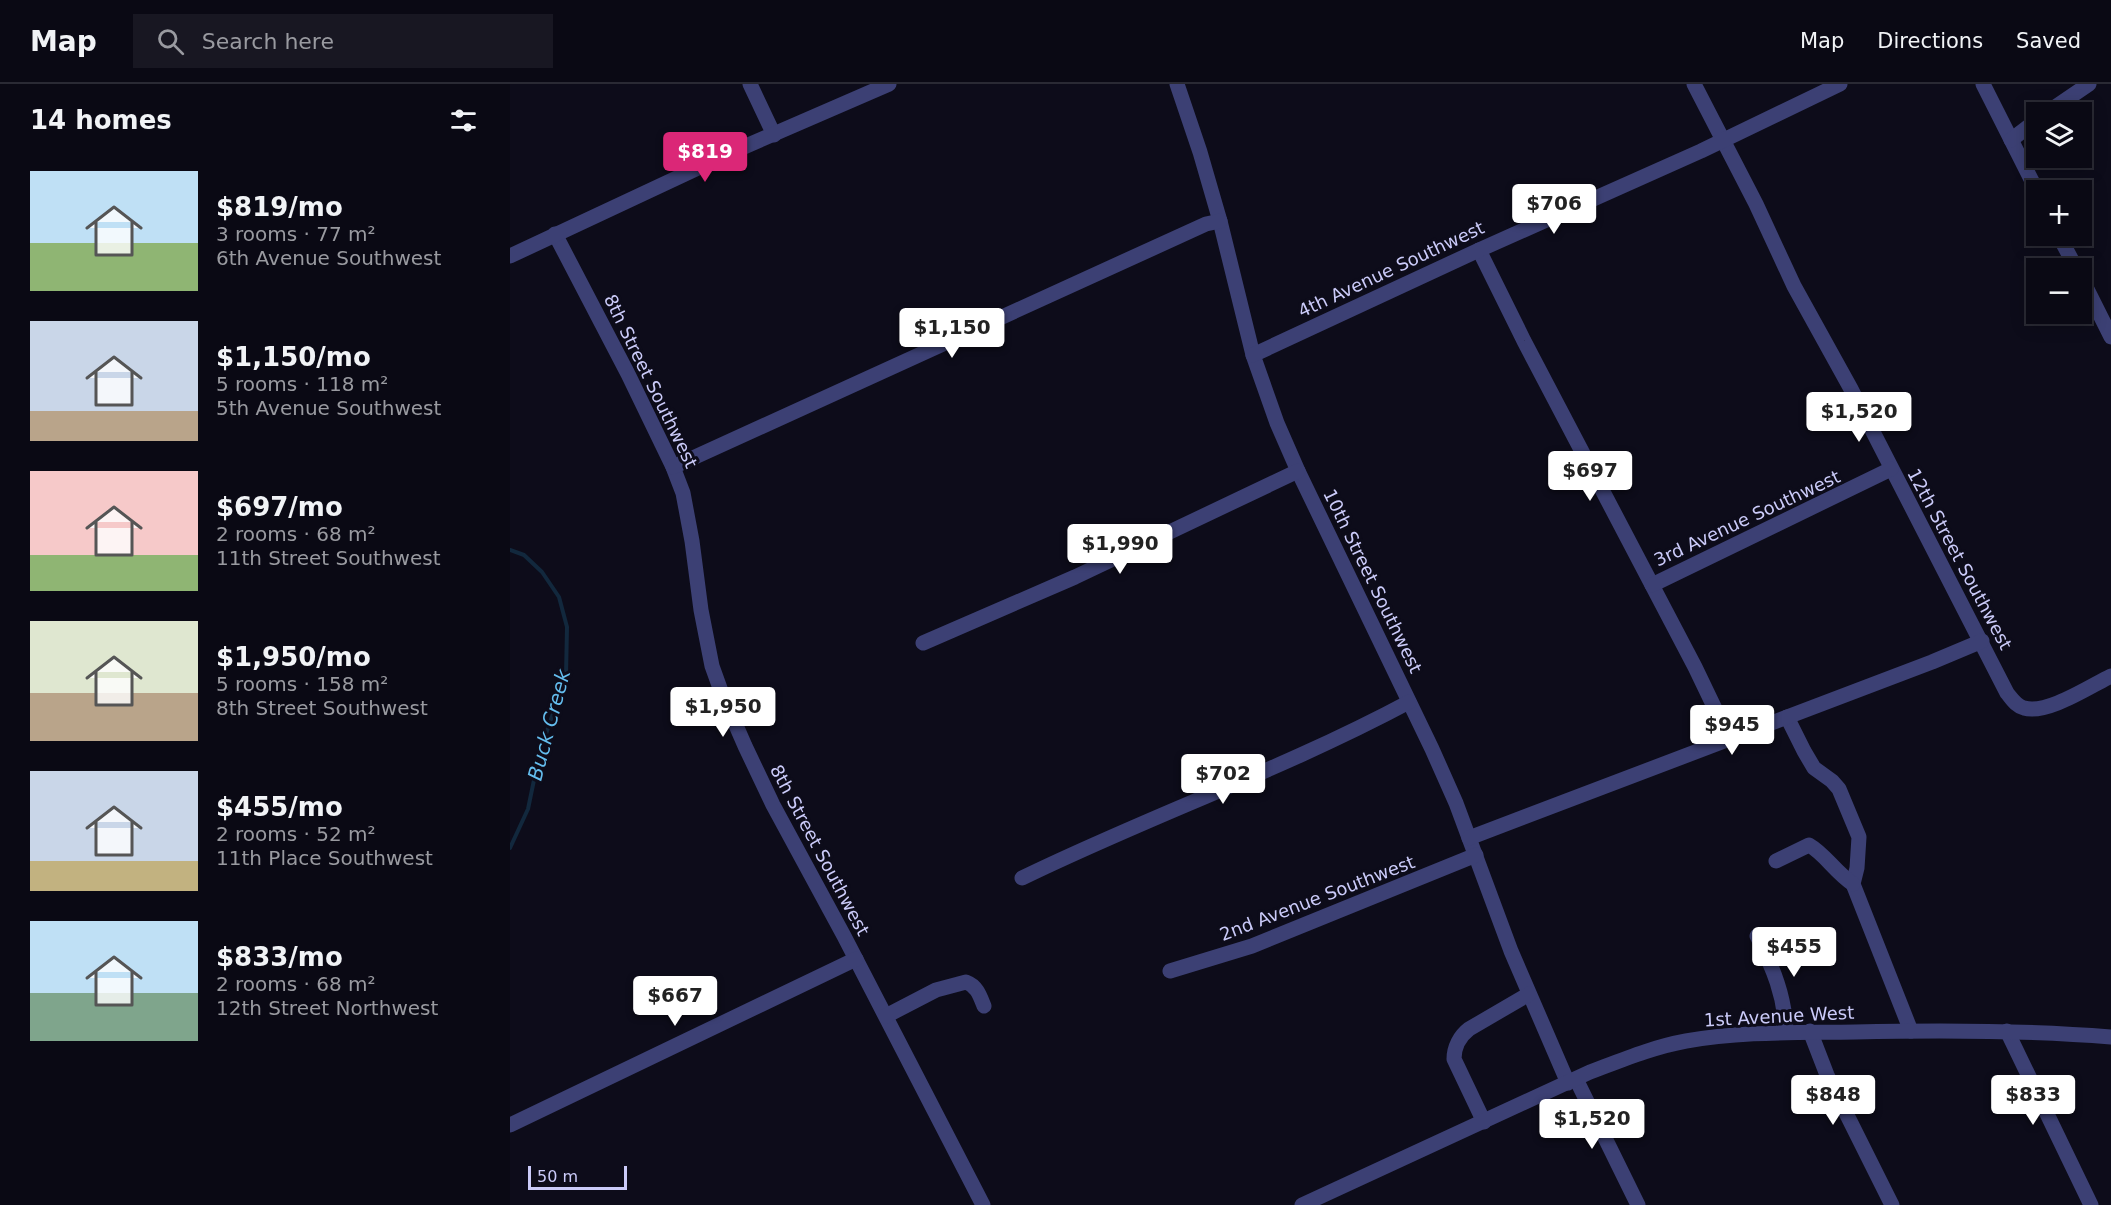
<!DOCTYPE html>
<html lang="en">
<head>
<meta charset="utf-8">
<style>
	:root { --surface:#0a0914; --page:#181722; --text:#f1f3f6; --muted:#999aa0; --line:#2a2a34; --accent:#db2777 }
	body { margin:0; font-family:"DejaVu Sans",sans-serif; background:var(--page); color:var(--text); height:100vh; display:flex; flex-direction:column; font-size:22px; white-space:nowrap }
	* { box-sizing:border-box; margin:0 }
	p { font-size:20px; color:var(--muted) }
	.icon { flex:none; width:33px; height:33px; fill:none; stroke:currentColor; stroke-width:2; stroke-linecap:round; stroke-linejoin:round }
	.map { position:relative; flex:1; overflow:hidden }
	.sheet { display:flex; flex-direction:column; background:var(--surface); width:510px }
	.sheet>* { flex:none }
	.fabs { position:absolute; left:1516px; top:18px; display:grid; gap:12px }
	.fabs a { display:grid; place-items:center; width:66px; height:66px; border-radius:0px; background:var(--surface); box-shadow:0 3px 15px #0003,0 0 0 2px var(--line); font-size:30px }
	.scale { position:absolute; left:18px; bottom:15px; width:99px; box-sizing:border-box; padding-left:6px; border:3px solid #cbcbf9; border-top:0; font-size:16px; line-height:21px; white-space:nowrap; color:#cbcbf9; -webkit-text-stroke:4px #0d0c1a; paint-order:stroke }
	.price { position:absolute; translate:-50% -51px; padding:0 14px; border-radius:6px; background:#fff; color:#222; font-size:20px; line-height:39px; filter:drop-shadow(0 2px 3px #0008) }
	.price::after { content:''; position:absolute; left:50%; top:36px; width:18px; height:14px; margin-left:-9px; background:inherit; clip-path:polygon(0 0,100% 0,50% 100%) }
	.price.selected { background:var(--accent); color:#fff }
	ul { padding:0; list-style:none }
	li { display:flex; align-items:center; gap:18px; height:150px; padding:0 30px }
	li span { display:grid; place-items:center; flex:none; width:168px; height:120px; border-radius:0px; color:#555 }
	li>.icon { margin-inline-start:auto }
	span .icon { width:72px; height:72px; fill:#fffc; stroke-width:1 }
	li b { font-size:26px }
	h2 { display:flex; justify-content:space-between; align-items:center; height:72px; padding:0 30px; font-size:26px }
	header { display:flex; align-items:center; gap:36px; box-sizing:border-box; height:84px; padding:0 30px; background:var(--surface); border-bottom:2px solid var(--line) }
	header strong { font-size:28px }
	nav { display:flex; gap:33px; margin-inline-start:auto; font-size:21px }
	.search { width:420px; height:54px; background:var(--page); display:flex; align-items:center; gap:15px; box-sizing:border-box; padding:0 21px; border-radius:0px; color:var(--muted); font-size:22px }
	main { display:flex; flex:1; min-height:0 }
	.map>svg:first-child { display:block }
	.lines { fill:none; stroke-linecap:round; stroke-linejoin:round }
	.stream { stroke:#12283d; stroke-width:4 }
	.minor { stroke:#3c4074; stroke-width:15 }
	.labels { text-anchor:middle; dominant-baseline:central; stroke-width:6; stroke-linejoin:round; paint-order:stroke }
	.street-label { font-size:18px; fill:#cbcbf9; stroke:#0d0c1a }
	.water-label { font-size:20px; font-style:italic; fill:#64bdee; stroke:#0d0c1a }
</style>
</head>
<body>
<header>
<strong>Map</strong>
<div class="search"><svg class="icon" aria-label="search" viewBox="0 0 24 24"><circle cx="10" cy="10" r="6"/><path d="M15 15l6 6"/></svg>Search here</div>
<nav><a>Map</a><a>Directions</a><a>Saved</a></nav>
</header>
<main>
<section class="sheet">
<h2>14 homes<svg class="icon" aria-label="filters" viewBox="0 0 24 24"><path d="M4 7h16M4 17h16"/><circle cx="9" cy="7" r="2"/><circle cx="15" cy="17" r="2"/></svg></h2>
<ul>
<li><span style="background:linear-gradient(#bfe0f5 60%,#8fb573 0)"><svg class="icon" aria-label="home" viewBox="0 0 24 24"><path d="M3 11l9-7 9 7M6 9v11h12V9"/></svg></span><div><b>$819/mo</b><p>3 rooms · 77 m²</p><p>6th Avenue Southwest</p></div></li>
<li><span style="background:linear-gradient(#c9d6e8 75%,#b9a48a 0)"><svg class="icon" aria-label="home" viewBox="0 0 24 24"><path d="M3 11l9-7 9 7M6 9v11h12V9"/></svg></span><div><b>$1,150/mo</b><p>5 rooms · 118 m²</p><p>5th Avenue Southwest</p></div></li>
<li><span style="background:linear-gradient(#f6c9c9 70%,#8fb573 0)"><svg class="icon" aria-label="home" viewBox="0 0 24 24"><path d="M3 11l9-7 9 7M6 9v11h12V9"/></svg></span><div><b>$697/mo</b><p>2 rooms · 68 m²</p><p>11th Street Southwest</p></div></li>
<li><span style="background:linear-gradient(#dfe7d0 60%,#b9a48a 0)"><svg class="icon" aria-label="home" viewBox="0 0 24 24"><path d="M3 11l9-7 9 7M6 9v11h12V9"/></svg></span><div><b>$1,950/mo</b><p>5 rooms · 158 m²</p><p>8th Street Southwest</p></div></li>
<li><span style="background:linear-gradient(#c9d6e8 75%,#c2b280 0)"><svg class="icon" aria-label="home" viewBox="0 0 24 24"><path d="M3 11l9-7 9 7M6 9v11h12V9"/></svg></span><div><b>$455/mo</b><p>2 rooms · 52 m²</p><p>11th Place Southwest</p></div></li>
<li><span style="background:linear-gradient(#bfe0f5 60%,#7fa58c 0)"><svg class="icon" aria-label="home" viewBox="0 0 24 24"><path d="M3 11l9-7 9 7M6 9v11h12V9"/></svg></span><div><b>$833/mo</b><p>2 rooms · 68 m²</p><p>12th Street Northwest</p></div></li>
</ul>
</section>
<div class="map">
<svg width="1601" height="1121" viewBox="0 0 1601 1121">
	<rect width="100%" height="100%" fill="#0d0c1a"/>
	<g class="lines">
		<path class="stream" d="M0,466L14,471L32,488L49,513L57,543L56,592L30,667L18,725L0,764"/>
		<g class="minor">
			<path d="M240,0L264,51"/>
			<path d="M667,0L690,68L710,137L743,271L767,339L788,387L922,665L946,719L1001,867L1058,999"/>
			<path d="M1184,0L1246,120L1284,202L1341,305L1497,609C1502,615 1506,622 1514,624C1537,631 1580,602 1601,592"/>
			<path d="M1473,0L1527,107"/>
			<path d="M1538,28L1579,0"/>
			<path d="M1501,56L1527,36"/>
			<path d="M45,150L118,290L163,383L173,409L182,457L191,526L202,582L211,607L235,662L263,721L334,852L473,1121"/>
			<path d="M1549,152L1566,184"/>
			<path d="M969,166L1014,257L1185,583L1220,656"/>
			<path d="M0,172L220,69L379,0"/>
			<path d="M1572,195L1601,253"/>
			<path d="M743,271L969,166L1191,67L1330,0"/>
			<path d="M163,383L696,140L710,137"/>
			<path d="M1142,501L1381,385"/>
			<path d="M413,559L565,493L788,387"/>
			<path d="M1277,633L1294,667L1304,684L1322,697L1329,705L1349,753L1347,784L1343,800L1401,947"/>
			<path d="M959,754L1422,578L1472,557"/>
			<path d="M1266,777L1299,761C1315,770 1325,788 1343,800"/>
			<path d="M512,794C639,732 774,685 899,618"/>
			<path d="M1247,852C1263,884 1275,912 1276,948"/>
			<path d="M660,887L742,862L966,771"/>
			<path d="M376,932L426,906L456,898C467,902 470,912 474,922"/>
			<path d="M1300,947L1317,991L1382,1121"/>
			<path d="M1497,947L1581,1121"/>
			<path d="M1066,995L1128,1121"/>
			<path d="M974,1038L944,975C944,963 950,952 959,945L1019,910"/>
			<path d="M0,1041L346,875"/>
			<path d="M792,1121L1080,988C1112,976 1143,963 1176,957C1232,947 1289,949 1345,948C1430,946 1516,946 1601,953"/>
		</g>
	</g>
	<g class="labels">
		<g class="street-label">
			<text transform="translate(881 185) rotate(-25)">4th Avenue Southwest</text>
			<text transform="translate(141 297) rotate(64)">8th Street Southwest</text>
			<text transform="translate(1237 434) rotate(-25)">3rd Avenue Southwest</text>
			<text transform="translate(1450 475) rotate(62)">12th Street Southwest</text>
			<text transform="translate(863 497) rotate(64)">10th Street Southwest</text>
			<text transform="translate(310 766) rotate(62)">8th Street Southwest</text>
			<text transform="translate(807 814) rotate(-21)">2nd Avenue Southwest</text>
			<text transform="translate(1269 932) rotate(-3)">1st Avenue West</text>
		</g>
		<g class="water-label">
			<text transform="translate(39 641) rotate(-75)">Buck Creek</text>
		</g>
	</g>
</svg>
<div class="fabs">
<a><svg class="icon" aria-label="layers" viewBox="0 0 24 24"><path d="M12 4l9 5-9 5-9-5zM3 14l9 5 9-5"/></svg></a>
<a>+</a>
<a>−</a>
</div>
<div class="scale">50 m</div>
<b class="price selected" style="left:195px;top:99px">$819</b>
<b class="price" style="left:1044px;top:151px">$706</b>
<b class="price" style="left:442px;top:275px">$1,150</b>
<b class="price" style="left:1349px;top:359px">$1,520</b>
<b class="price" style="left:1080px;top:418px">$697</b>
<b class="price" style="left:610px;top:491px">$1,990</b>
<b class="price" style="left:213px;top:654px">$1,950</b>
<b class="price" style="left:1222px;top:672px">$945</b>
<b class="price" style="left:713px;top:721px">$702</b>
<b class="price" style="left:1284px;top:894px">$455</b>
<b class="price" style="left:165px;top:943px">$667</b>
<b class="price" style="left:1323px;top:1042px">$848</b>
<b class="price" style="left:1523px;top:1042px">$833</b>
<b class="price" style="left:1082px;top:1066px">$1,520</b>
</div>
</main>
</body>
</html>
